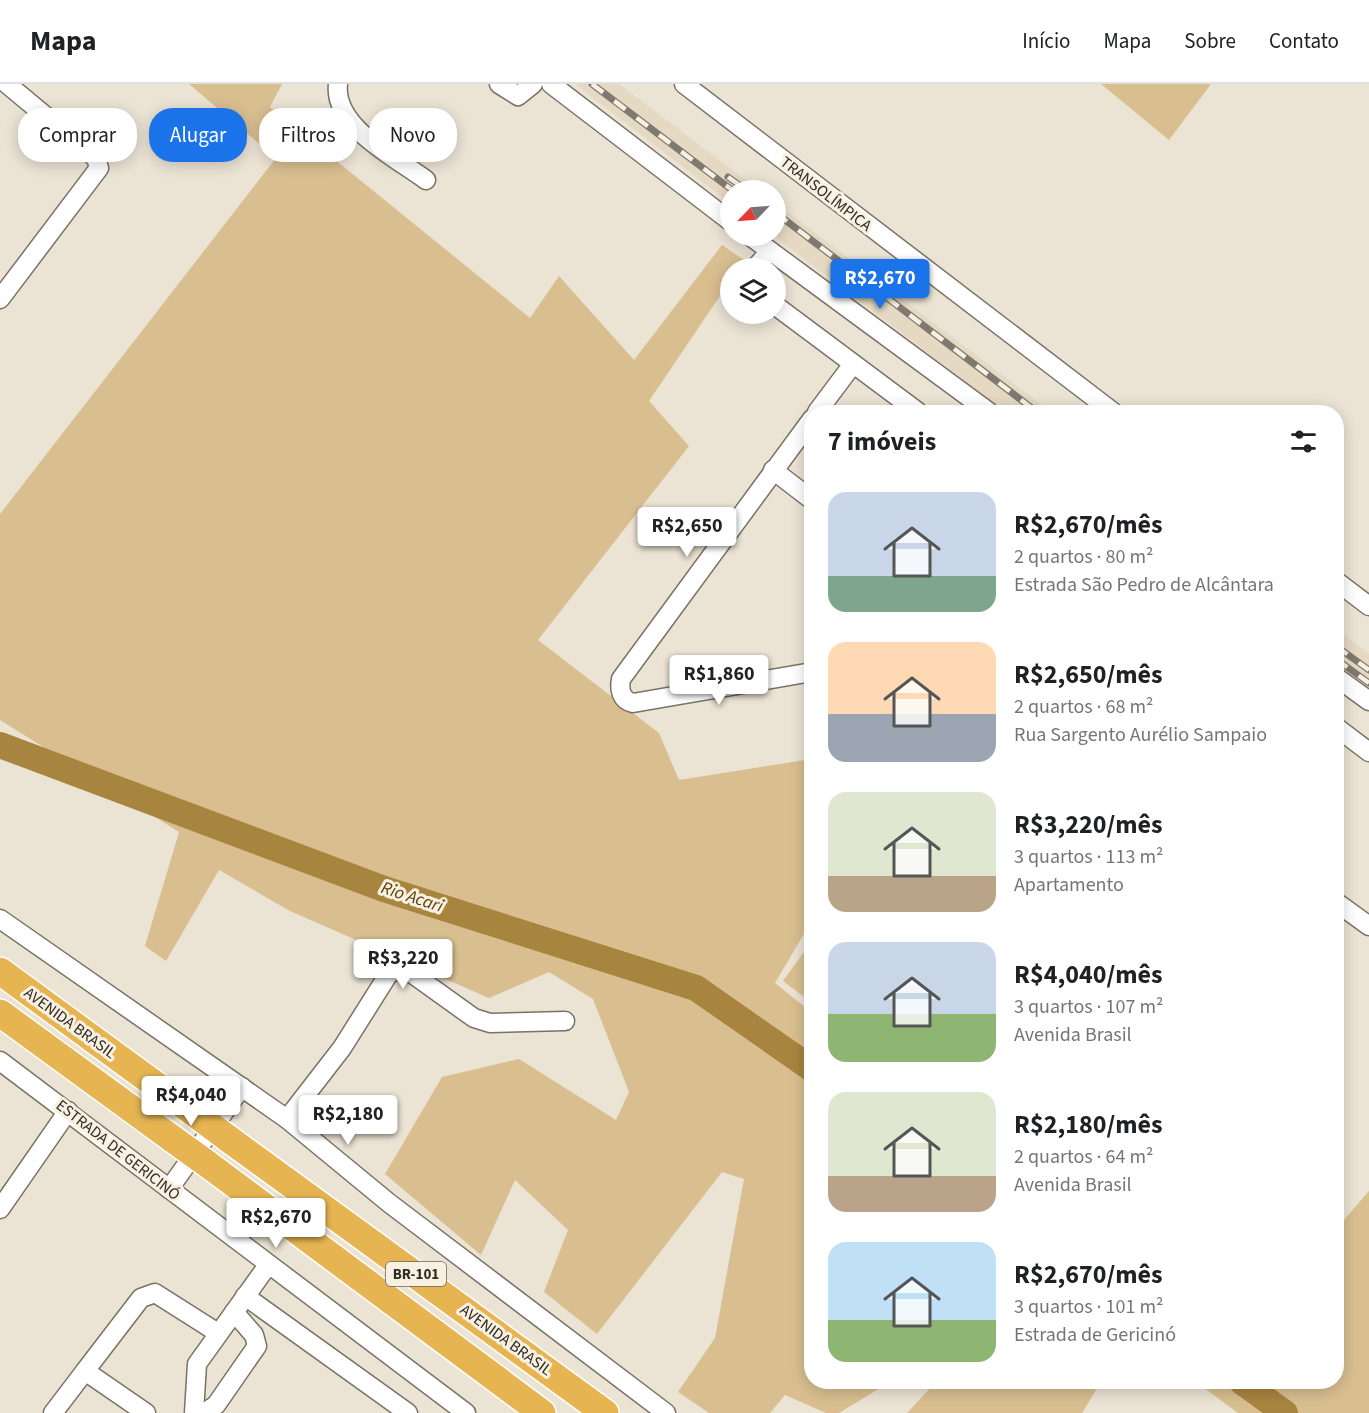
<!DOCTYPE html>
<html lang="pt">
<head>
<meta charset="utf-8">
<style>
	:root { --surface:#fff; --page:#f2f2f2; --text:#202124; --muted:#757577; --line:#e0e0e0; --accent:#1a73e8 }
	body { margin:0; font-family:"Source Sans 3",sans-serif; background:var(--page); color:var(--text); height:100vh; display:flex; flex-direction:column; font-size:22px; white-space:nowrap }
	* { box-sizing:border-box; margin:0 }
	p { font-size:20px; color:var(--muted) }
	.icon { flex:none; width:33px; height:33px; fill:none; stroke:currentColor; stroke-width:2; stroke-linecap:round; stroke-linejoin:round }
	.map { position:relative; flex:1; overflow:hidden }
	.side { position:absolute; left:804px; top:321px; width:540px; height:984px; display:flex; flex-direction:column; background:var(--surface); border-radius:24px; box-shadow:0 3px 15px #0003 }
	.side>* { flex:none }
	.hud { position:absolute; left:18px; top:24px; width:570px; height:54px; display:flex; gap:12px }
	.needle { width:39px; rotate:245deg }
	.buttons { position:absolute; left:720px; top:96px; display:grid; gap:12px }
	.buttons a { display:grid; place-items:center; width:66px; height:66px; border-radius:50%; background:var(--surface); box-shadow:0 3px 15px #0003; font-size:30px }
	.price { position:absolute; translate:-50% -51px; padding:0 14px; border-radius:6px; background:#fff; color:#222; font-size:20px; line-height:39px; filter:drop-shadow(0 2px 3px #0008) }
	.price::after { content:''; position:absolute; left:50%; top:36px; width:18px; height:14px; margin-left:-9px; background:inherit; clip-path:polygon(0 0,100% 0,50% 100%) }
	.price.current { background:var(--accent); color:#fff }
	ul { padding:0; list-style:none }
	li { display:flex; align-items:center; gap:18px; height:150px; padding:0 24px }
	li span { display:grid; place-items:center; flex:none; width:168px; height:120px; border-radius:18px; color:#555 }
	li>.icon { margin-inline-start:auto }
	span .icon { width:72px; height:72px; fill:#fffc; stroke-width:1 }
	li b { font-size:26px }
	h2 { display:flex; justify-content:space-between; align-items:center; height:72px; padding:0 24px; font-size:26px }
	.pill { padding:0 21px; border-radius:24px; background:var(--surface); box-shadow:0 3px 15px #0003; font-size:21px; line-height:54px }
	.pill.current { background:var(--accent); color:#fff }
	header { display:flex; align-items:center; gap:36px; box-sizing:border-box; height:84px; padding:0 30px; background:var(--surface); border-bottom:2px solid var(--line) }
	header strong { font-size:28px }
	nav { display:flex; gap:33px; margin-inline-start:auto; font-size:21px }
	.map>svg:first-child { display:block }
	.built { fill:#e5d9c3 }
	.green { fill:#d9bf90 }
	.lines { fill:none; stroke-linecap:round; stroke-linejoin:round }
	.river { stroke:#a8853f; stroke-width:26 }
	.minor-casing { stroke:#797265; stroke-width:21 }
	.highway-casing { stroke:#fff; stroke-width:30 }
	.minor { stroke:#fff; stroke-width:18 }
	.highway { stroke:#e6b552; stroke-width:27 }
	.rail-casing { stroke:#7f7970; stroke-width:7 }
	.rail { stroke:#f8f0e1; stroke-width:4.5; stroke-dasharray:14; stroke-linecap:butt }
	.highway-bridge-casing { stroke:#fff; stroke-width:30; stroke-linecap:butt }
	.highway-bridge { stroke:#e6b552; stroke-width:27 }
	.labels { text-anchor:middle; dominant-baseline:central; stroke-width:6; stroke-linejoin:round; paint-order:stroke }
	.shield { fill:#f8f0e1; stroke:#6b665e; stroke-width:1.5 }
	.shield-label { font-size:15px; font-weight:bold; fill:#2f2b26 }
	.street-label { font-size:16px; fill:#2f2b26; stroke:#f8f0e1 }
	.water-label { font-size:18px; font-style:italic; fill:#5a4107; stroke:#f8f0e1 }
</style>
</head>
<body>
<header>
<strong>Mapa</strong>
<nav><a>Início</a><a>Mapa</a><a>Sobre</a><a>Contato</a></nav>
</header>
<div class="map">
<svg width="1369" height="1329" viewBox="0 0 1369 1329">
	<rect width="100%" height="100%" fill="#ebe3d4"/>
	<g class="built">
		<path d="M575,0H619L759,106H730V119Z"/>
		<path d="M776,119L1051,328H1006L774,152Z"/>
		<path d="M1337,545L1369,570V605L1337,580Z"/>
	</g>
	<g class="green">
		<path d="M189,0H282L270,23L530,234L559,192L634,276L722,161L744,176L739,184H730V197L649,317L689,362L538,556L659,649L679,696L811,675V838L775,899L811,928L812,1298H890L839,1329H826L785,1311L770,1329H709L678,1308L715,1254L744,1095L722,1088L597,1250L544,1208L568,1146L515,1096L481,1171L385,1090L442,993L519,975L616,1036L629,1008L593,915L549,888L489,914L290,827L219,786L166,877L145,862L179,748L0,636V430L276,74Z"/>
		<path d="M1101,0H1211L1169,56Z"/>
		<path d="M811,858L812,859L811,918L783,897Z"/>
		<path d="M1369,1107V1329H1238L1196,1298H1336L1337,1144Z"/>
		<path d="M936,1298H1101L1082,1329H907Z"/>
	</g>
	<g class="lines">
		<g class="river">
			<path d="M0,661L384,805L696,904L812,985"/>
			<path d="M1242,1298L1285,1329"/>
		</g>
		<defs>
			<g id="minor">
				<path d="M338,0C333,43 395,73 426,96"/>
				<path d="M499,0L518,12L533,0"/>
				<path d="M551,0L730,137"/>
				<path d="M684,0L1113,328"/>
				<path d="M750,152L989,328"/>
				<path d="M755,184L770,167"/>
				<path d="M0,215L99,84L96,74L7,0"/>
				<path d="M776,222L918,328"/>
				<path d="M817,328L853,280"/>
				<path d="M812,335L621,595C619,606 621,616 633,619L812,588"/>
				<path d="M773,386L812,416"/>
				<path d="M1336,497L1369,522"/>
				<path d="M1336,593L1369,617"/>
				<path d="M1336,643L1369,668"/>
				<path d="M1336,818L1369,842"/>
				<path d="M0,835L287,1035L389,1119L666,1329"/>
				<path d="M0,977L466,1329"/>
				<path d="M287,1035L342,964L388,891L395,886H407L474,934L490,939L565,937"/>
				<path d="M169,1105L242,1003"/>
				<path d="M0,1125L68,1027"/>
				<path d="M245,1212L408,1329"/>
				<path d="M85,1287L141,1214L155,1209L218,1249"/>
				<path d="M53,1329L85,1287L146,1329"/>
				<path d="M194,1329L197,1280L268,1181"/>
				<path d="M204,1329L216,1321L257,1262L254,1251L234,1228"/>
			</g>
			<g id="highway">
				<path d="M0,887L194,1029"/>
				<path d="M0,929L174,1056"/>
				<path d="M226,1053L605,1329"/>
				<path d="M206,1079L542,1329"/>
			</g>
		</defs>
		<use href="#minor" class="minor-casing"/>
		<use href="#highway" class="highway-casing"/>
		<use href="#minor" class="minor"/>
		<use href="#highway" class="highway"/>
		<defs>
			<g id="rail">
				<path d="M592,0L732,106"/>
				<path d="M728,93L746,106"/>
				<path d="M776,129L1037,328"/>
				<path d="M1336,562L1369,586"/>
				<path d="M1336,575L1369,599"/>
			</g>
		</defs>
		<use href="#rail" class="rail-casing"/>
		<use href="#rail" class="rail"/>
		<defs>
			<g id="highway-bridge">
				<path d="M194,1029L226,1053"/>
				<path d="M174,1056L206,1079"/>
			</g>
		</defs>
		<use href="#highway-bridge" class="highway-bridge-casing"/>
		<use href="#highway-bridge" class="highway-bridge"/>
	</g>
	<g class="labels">
		<rect class="shield" x="386" y="1178" width="60" height="24" rx="4.5"/>
		<g class="shield-label">
			<text x="416" y="1190">BR-101</text>
		</g>
		<g class="street-label">
			<text transform="translate(826 110) rotate(38)">TRANSOLÍMPICA</text>
			<text transform="translate(70 939) rotate(36)">AVENIDA BRASIL</text>
			<text transform="translate(118 1066) rotate(38)">ESTRADA DE GERICINÓ</text>
			<text transform="translate(506 1256) rotate(36)">AVENIDA BRASIL</text>
		</g>
		<g class="water-label">
			<text transform="translate(412 813) rotate(18)">Rio Acari</text>
		</g>
	</g>
</svg>
<div class="buttons">
<a><svg class="needle" viewBox="-14 -14 28 28"><path d="M0-13l5 13h-10z" fill="#e53935"/><path d="M0 13l5-13h-10z" fill="#757577"/></svg></a>
<a><svg class="icon" aria-label="layers" viewBox="0 0 24 24"><path d="M12 4l9 5-9 5-9-5zM3 14l9 5 9-5"/></svg></a>
</div>
<b class="price current" style="left:880px;top:226px">R$2,670</b>
<b class="price" style="left:687px;top:474px">R$2,650</b>
<b class="price" style="left:719px;top:622px">R$1,860</b>
<b class="price" style="left:403px;top:906px">R$3,220</b>
<b class="price" style="left:191px;top:1043px">R$4,040</b>
<b class="price" style="left:348px;top:1062px">R$2,180</b>
<b class="price" style="left:276px;top:1165px">R$2,670</b>
<div class="hud">
<a class="pill">Comprar</a>
<a class="pill current">Alugar</a>
<a class="pill">Filtros</a>
<a class="pill">Novo</a>
</div>
<section class="side">
<h2>7 imóveis<svg class="icon" aria-label="filters" viewBox="0 0 24 24"><path d="M4 7h16M4 17h16"/><circle cx="9" cy="7" r="2"/><circle cx="15" cy="17" r="2"/></svg></h2>
<ul>
<li><span style="background:linear-gradient(#c9d6e8 70%,#7fa58c 0)"><svg class="icon" aria-label="home" viewBox="0 0 24 24"><path d="M3 11l9-7 9 7M6 9v11h12V9"/></svg></span><div><b>R$2,670/mês</b><p>2 quartos · 80 m²</p><p>Estrada São Pedro de Alcântara</p></div></li>
<li><span style="background:linear-gradient(#ffd9b3 60%,#9aa5b1 0)"><svg class="icon" aria-label="home" viewBox="0 0 24 24"><path d="M3 11l9-7 9 7M6 9v11h12V9"/></svg></span><div><b>R$2,650/mês</b><p>2 quartos · 68 m²</p><p>Rua Sargento Aurélio Sampaio</p></div></li>
<li><span style="background:linear-gradient(#dfe7d0 70%,#b9a48a 0)"><svg class="icon" aria-label="home" viewBox="0 0 24 24"><path d="M3 11l9-7 9 7M6 9v11h12V9"/></svg></span><div><b>R$3,220/mês</b><p>3 quartos · 113 m²</p><p>Apartamento</p></div></li>
<li><span style="background:linear-gradient(#c9d6e8 60%,#8fb573 0)"><svg class="icon" aria-label="home" viewBox="0 0 24 24"><path d="M3 11l9-7 9 7M6 9v11h12V9"/></svg></span><div><b>R$4,040/mês</b><p>3 quartos · 107 m²</p><p>Avenida Brasil</p></div></li>
<li><span style="background:linear-gradient(#dfe7d0 70%,#b9a48a 0)"><svg class="icon" aria-label="home" viewBox="0 0 24 24"><path d="M3 11l9-7 9 7M6 9v11h12V9"/></svg></span><div><b>R$2,180/mês</b><p>2 quartos · 64 m²</p><p>Avenida Brasil</p></div></li>
<li><span style="background:linear-gradient(#bfe0f5 65%,#8fb573 0)"><svg class="icon" aria-label="home" viewBox="0 0 24 24"><path d="M3 11l9-7 9 7M6 9v11h12V9"/></svg></span><div><b>R$2,670/mês</b><p>3 quartos · 101 m²</p><p>Estrada de Gericinó</p></div></li>
</ul>
</section>
</div>
</body>
</html>
